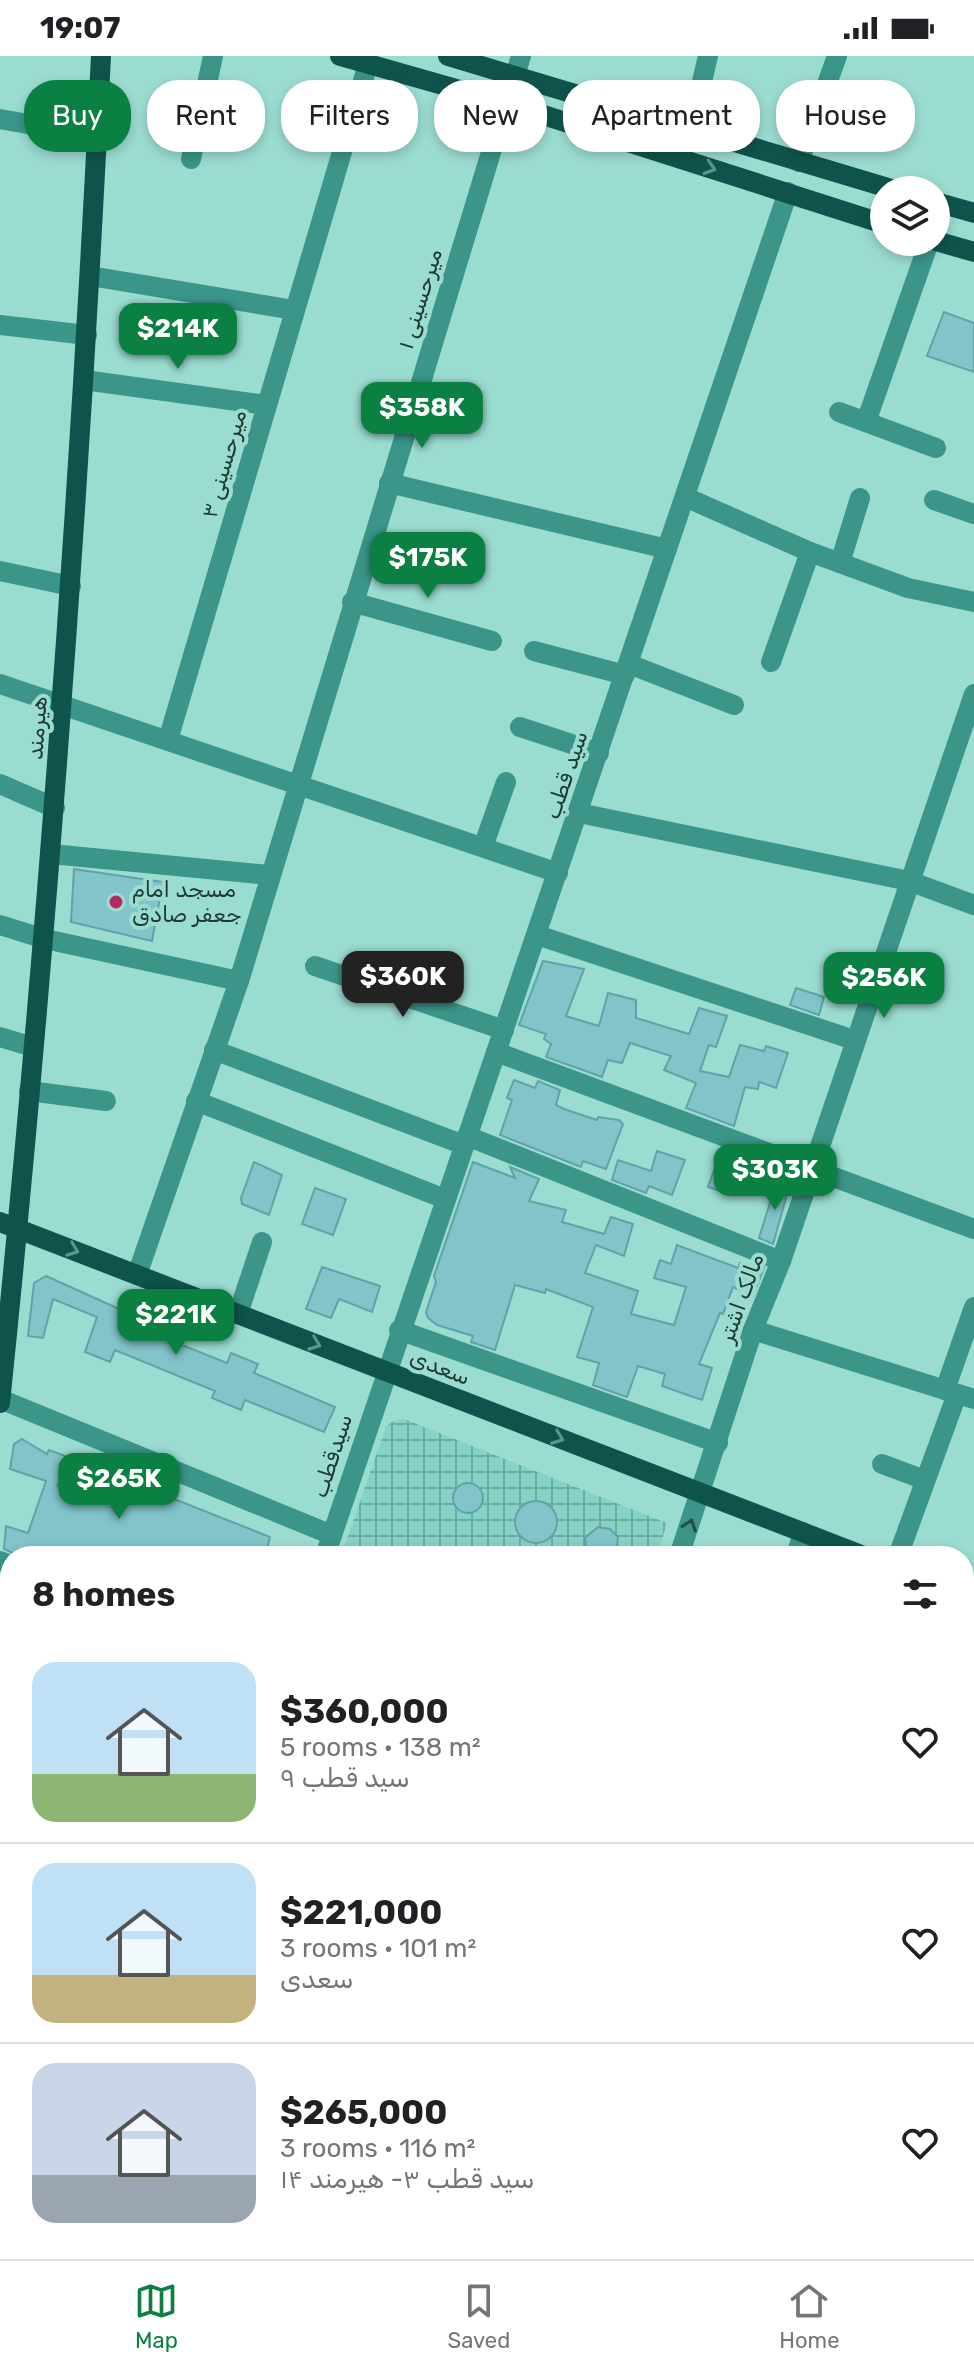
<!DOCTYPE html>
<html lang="en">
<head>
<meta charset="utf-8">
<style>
	:root { --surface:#fff; --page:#f2f2f2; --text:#202124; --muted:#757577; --line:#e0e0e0; --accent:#0b8043 }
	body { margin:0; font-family:Rubik,"Noto Naskh Arabic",sans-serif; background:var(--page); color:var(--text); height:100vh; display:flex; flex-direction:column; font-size:30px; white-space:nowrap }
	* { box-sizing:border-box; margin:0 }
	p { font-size:26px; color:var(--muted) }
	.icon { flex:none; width:44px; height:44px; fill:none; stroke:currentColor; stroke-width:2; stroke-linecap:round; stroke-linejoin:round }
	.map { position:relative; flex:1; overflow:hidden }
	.side { position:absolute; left:0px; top:1490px; width:974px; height:714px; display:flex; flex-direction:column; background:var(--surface); border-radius:32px 32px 0 0; box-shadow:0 4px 12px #0003 }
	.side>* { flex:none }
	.top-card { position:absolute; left:24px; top:24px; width:926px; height:72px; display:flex; gap:16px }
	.tools { position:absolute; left:870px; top:120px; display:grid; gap:16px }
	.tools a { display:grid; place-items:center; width:80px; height:80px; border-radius:50%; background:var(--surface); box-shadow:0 4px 12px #0003; font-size:40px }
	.price { position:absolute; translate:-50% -68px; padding:0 18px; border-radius:16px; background:var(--accent); color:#fff; font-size:26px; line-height:52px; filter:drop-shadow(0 2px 4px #0008) }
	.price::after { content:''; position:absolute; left:50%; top:48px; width:24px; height:18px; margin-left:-12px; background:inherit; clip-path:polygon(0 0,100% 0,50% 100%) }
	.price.active { background:#222; color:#fff }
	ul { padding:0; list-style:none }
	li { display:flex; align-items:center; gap:24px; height:200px; padding:0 32px }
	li+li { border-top:2px solid var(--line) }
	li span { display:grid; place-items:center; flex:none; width:224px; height:160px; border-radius:24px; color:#555 }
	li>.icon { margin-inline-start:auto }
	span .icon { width:96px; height:96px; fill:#fffc; stroke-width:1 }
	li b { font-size:34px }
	h2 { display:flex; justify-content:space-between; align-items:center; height:96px; padding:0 32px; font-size:34px }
	.pill { padding:0 28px; border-radius:32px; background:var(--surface); box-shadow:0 4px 12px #0003; font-size:28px; line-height:72px }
	.pill.active { background:var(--accent); color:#fff }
	.status { display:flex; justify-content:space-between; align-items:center; height:56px; padding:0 40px; background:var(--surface); direction:ltr }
	.status svg { height:22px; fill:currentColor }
	.tab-bar { display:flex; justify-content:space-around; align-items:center; height:112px; border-top:2px solid var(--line); background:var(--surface); font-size:22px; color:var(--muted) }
	.tab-bar a { display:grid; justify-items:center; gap:4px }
	.tab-bar .active { color:var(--accent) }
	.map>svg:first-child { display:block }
	.industrial { fill:url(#industrial-grid) }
	.building { fill:#82c4ca; stroke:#61a2a8; stroke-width:2 }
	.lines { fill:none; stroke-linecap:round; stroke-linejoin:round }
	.minor { stroke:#3b9589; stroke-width:20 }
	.major { stroke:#0f544c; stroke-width:20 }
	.oneway { stroke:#55988e }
	.oneway2 { stroke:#254d47 }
	.poi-dot { fill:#b72a60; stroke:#9bdcd1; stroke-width:3 }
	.labels { text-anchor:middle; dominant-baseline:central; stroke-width:8; stroke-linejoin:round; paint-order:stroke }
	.street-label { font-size:22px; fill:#203b36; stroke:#9bdcd1 }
	.poi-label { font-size:22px; fill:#203b36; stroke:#9bdcd1; text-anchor:start }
</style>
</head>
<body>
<div class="status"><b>19:07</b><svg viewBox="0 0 49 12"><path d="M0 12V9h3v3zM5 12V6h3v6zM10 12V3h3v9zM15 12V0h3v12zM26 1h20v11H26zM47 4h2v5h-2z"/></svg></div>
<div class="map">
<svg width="974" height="2203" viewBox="0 0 974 2203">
	<defs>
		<pattern id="industrial-grid" width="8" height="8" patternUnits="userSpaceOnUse" patternTransform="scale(2)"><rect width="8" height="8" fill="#86d2c6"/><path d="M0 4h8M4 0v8" fill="none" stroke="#6daca2"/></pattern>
	</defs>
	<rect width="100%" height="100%" fill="#9bdcd1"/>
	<path class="industrial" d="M404,1363L667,1467L657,1500H341L386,1371L393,1365Z"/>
	<g class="building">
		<path d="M944,256L974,267V316L927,300Z"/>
		<path d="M74,813L163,826L152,885L71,866Z"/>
		<path d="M543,905L584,913L566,960L599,970L608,937L636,944V962L689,978L699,952L727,960L716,991L709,989L700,1015L729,1021L740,989L764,995L766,990L788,997L776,1032L759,1026L758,1033L745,1031L734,1070L686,1052L696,1027L664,1014L671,1000L630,987L622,1007L608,1004L602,1021L546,1001L551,988L544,983L546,978L519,969Z"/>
		<path d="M796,932L824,941L819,959L790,949Z"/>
		<path d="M514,1024L535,1032L538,1025L560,1034L556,1049L564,1053L597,1064L598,1061L619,1064L623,1068L606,1113L583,1105L581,1111L500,1079L512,1044L507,1042Z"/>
		<path d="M657,1095L685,1104L672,1139L649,1130L646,1137L612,1124L618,1104L651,1115Z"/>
		<path d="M719,1101L740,1108L729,1138L708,1131Z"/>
		<path d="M254,1106L282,1119L269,1159L242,1148L241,1142Z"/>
		<path d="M473,1106L515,1122L510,1111L539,1123L529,1145L566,1154L562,1166L604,1178L611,1161L633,1168L624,1200L596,1189L585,1217L638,1235L631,1258L674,1269L686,1231L654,1222L660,1204L671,1208L677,1189L738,1212L740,1207L764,1212L753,1240L733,1231L723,1258L720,1257L699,1308L712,1312L702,1344L662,1330L665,1318L638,1310L627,1341L593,1329L599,1307L577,1301L593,1251L546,1233L545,1237L515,1229L495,1294L471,1286L473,1280L437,1269L428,1262L426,1256L436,1226L434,1220Z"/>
		<path d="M777,1124L790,1128L773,1188L759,1182Z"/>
		<path d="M315,1132L346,1143L333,1179L302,1168Z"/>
		<path d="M322,1211L380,1230L372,1256L339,1243L331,1262L306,1253Z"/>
		<path d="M46,1220L137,1261L134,1270L227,1307L231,1297L258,1308L254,1317L335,1351L324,1376L245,1344L241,1354L212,1342L215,1335L115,1294L110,1306L85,1296L97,1261L53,1243L43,1282L28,1280L34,1227Z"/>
		<path d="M22,1383L47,1398L49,1394L71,1402L57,1430L97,1441L100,1434L124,1442L129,1425L270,1481L265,1500H19L4,1493L6,1470L28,1477L46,1425L10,1413L14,1388Z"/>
		<circle cx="468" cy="1442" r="15"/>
		<circle cx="536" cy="1466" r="21"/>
		<path d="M598,1471L610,1473L618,1481L616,1500H587L585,1482Z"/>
	</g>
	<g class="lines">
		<g class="minor">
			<path d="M515,20L521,0"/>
			<path d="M0,63L97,80"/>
			<path d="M691,72L708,0"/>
			<path d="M191,103L213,0"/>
			<path d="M799,106L837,0"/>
			<path d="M90,220L294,254"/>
			<path d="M0,269L87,279"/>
			<path d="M84,324L266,349"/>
			<path d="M839,356L936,392"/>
			<path d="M866,366L929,186"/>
			<path d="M389,427L667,493"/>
			<path d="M685,441L810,496L908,532L974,546"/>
			<path d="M934,444L974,458"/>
			<path d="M840,507L860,442"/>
			<path d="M0,515L71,530"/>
			<path d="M352,546L492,585"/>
			<path d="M534,595L625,619"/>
			<path d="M771,606L810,496"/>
			<path d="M629,608L734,649"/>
			<path d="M0,628L558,817"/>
			<path d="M520,671L599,697"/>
			<path d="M168,684L368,8"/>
			<path d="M0,728L55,752"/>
			<path d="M579,757L909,825L974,849"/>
			<path d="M483,791L506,726"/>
			<path d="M51,798L269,819"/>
			<path d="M0,869L45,883L239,925"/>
			<path d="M537,879L854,984"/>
			<path d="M315,910L504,974"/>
			<path d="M0,981L33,991"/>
			<path d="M214,994L464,1089"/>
			<path d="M496,996L974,1173"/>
			<path d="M29,1035L106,1045"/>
			<path d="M196,1045L445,1143"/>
			<path d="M467,1080L781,1205"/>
			<path d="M137,1219L239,925L506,47"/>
			<path d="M238,1258L262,1186"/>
			<path d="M399,1274L718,1387"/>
			<path d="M753,1274L974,1343"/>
			<path d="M945,1334L974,1251"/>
			<path d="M0,1343L332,1479"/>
			<path d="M882,1408L925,1424"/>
			<path d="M325,1500L788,136"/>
			<path d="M679,1500L753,1274L781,1205L974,638"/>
			<path d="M796,1500L803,1476"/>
			<path d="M898,1500L957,1338"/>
			<path d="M0,1505L10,1509"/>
			<path d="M964,1665L974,1641"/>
			<path d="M0,1748L10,1751"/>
			<path d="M964,1789L974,1792"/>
			<path d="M964,1997L974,2001"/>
			<path d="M94,2203L97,2194"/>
			<path d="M588,2203L591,2194"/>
			<path d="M650,2203L653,2194"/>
			<path d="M779,2203L782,2194"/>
		</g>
		<g class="major">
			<path d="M340,0L506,47L884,168"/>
			<path d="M448,0L895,134"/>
			<path d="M936,146L974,157"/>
			<path d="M936,185L974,196"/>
			<path d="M0,1166L864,1500"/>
			<path d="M0,1347C46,899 79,450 101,0"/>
			<path d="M964,1539L974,1543"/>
			<path d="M0,1873L10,1876"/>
			<path d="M946,2194L972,2203"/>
		</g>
	</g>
	<defs><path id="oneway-chevron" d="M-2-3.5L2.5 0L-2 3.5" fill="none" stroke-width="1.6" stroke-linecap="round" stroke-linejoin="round" transform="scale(2)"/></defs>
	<g class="oneway">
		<use href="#oneway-chevron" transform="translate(710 112) rotate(17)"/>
		<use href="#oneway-chevron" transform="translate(73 1194) rotate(21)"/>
		<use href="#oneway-chevron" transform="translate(315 1288) rotate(21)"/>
		<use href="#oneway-chevron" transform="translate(558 1382) rotate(21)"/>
	</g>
	<use class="oneway2" href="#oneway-chevron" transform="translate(690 1469) rotate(-71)"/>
	<circle class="poi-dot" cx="116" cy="846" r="8"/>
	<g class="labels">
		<g class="street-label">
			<text transform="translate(420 243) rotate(-73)">میرحسینی ۱</text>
			<text transform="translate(224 408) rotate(-74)">میرحسینی ۳</text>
			<text transform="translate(37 672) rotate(-86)">هیرمند</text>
			<text transform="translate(566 719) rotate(-71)">سید قطب</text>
			<text transform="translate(741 1242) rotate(-70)">مالک اشتر</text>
			<text transform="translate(440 1311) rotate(21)">سعدی</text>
			<text transform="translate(332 1400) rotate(-72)">سیدقطب</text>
		</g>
		<g class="poi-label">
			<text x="132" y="833">مسجد امام<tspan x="132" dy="25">جعفر صادق</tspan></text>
		</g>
	</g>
</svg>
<div class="tools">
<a><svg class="icon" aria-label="layers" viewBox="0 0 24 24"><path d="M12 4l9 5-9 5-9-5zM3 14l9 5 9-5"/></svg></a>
</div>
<b class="price" style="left:178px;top:315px">$214K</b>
<b class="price" style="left:422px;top:394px">$358K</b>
<b class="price" style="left:428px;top:544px">$175K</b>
<b class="price active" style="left:403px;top:963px">$360K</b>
<b class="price" style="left:884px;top:964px">$256K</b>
<b class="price" style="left:775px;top:1156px">$303K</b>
<b class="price" style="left:176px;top:1301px">$221K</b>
<b class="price" style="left:119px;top:1465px">$265K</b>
<div class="top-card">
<a class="pill active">Buy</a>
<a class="pill">Rent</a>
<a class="pill">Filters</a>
<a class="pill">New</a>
<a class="pill">Apartment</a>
<a class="pill">House</a>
</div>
<section class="side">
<h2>8 homes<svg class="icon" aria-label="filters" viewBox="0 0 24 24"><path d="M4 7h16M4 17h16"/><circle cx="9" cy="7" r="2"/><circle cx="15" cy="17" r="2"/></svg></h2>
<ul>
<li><span style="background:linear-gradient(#bfe0f5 70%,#8fb573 0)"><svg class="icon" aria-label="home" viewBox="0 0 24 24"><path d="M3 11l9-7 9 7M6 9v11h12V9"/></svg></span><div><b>$360,000</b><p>5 rooms · 138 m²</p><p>سید قطب ۹</p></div><svg class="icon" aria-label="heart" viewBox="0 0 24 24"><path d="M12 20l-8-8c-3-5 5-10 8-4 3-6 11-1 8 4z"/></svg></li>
<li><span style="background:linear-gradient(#bfe0f5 70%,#c2b280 0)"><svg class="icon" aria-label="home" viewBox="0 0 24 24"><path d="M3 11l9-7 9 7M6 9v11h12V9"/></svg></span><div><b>$221,000</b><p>3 rooms · 101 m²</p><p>سعدی</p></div><svg class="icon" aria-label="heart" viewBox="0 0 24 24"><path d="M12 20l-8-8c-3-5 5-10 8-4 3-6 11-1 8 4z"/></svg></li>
<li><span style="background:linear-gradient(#c9d6e8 70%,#9aa5b1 0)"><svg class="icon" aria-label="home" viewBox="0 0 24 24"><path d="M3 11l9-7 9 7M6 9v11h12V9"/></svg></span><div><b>$265,000</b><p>3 rooms · 116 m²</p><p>سید قطب ۳- هیرمند ۱۴</p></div><svg class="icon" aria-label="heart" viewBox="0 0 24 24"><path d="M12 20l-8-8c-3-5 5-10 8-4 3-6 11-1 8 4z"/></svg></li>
</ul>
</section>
</div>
<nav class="tab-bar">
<a class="active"><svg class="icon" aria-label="map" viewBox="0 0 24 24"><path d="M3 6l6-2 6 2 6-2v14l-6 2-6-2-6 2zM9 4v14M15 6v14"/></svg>Map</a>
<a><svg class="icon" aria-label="saved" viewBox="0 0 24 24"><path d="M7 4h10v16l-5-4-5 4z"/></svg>Saved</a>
<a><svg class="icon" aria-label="home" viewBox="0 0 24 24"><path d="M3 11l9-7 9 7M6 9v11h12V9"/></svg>Home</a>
</nav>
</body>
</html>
